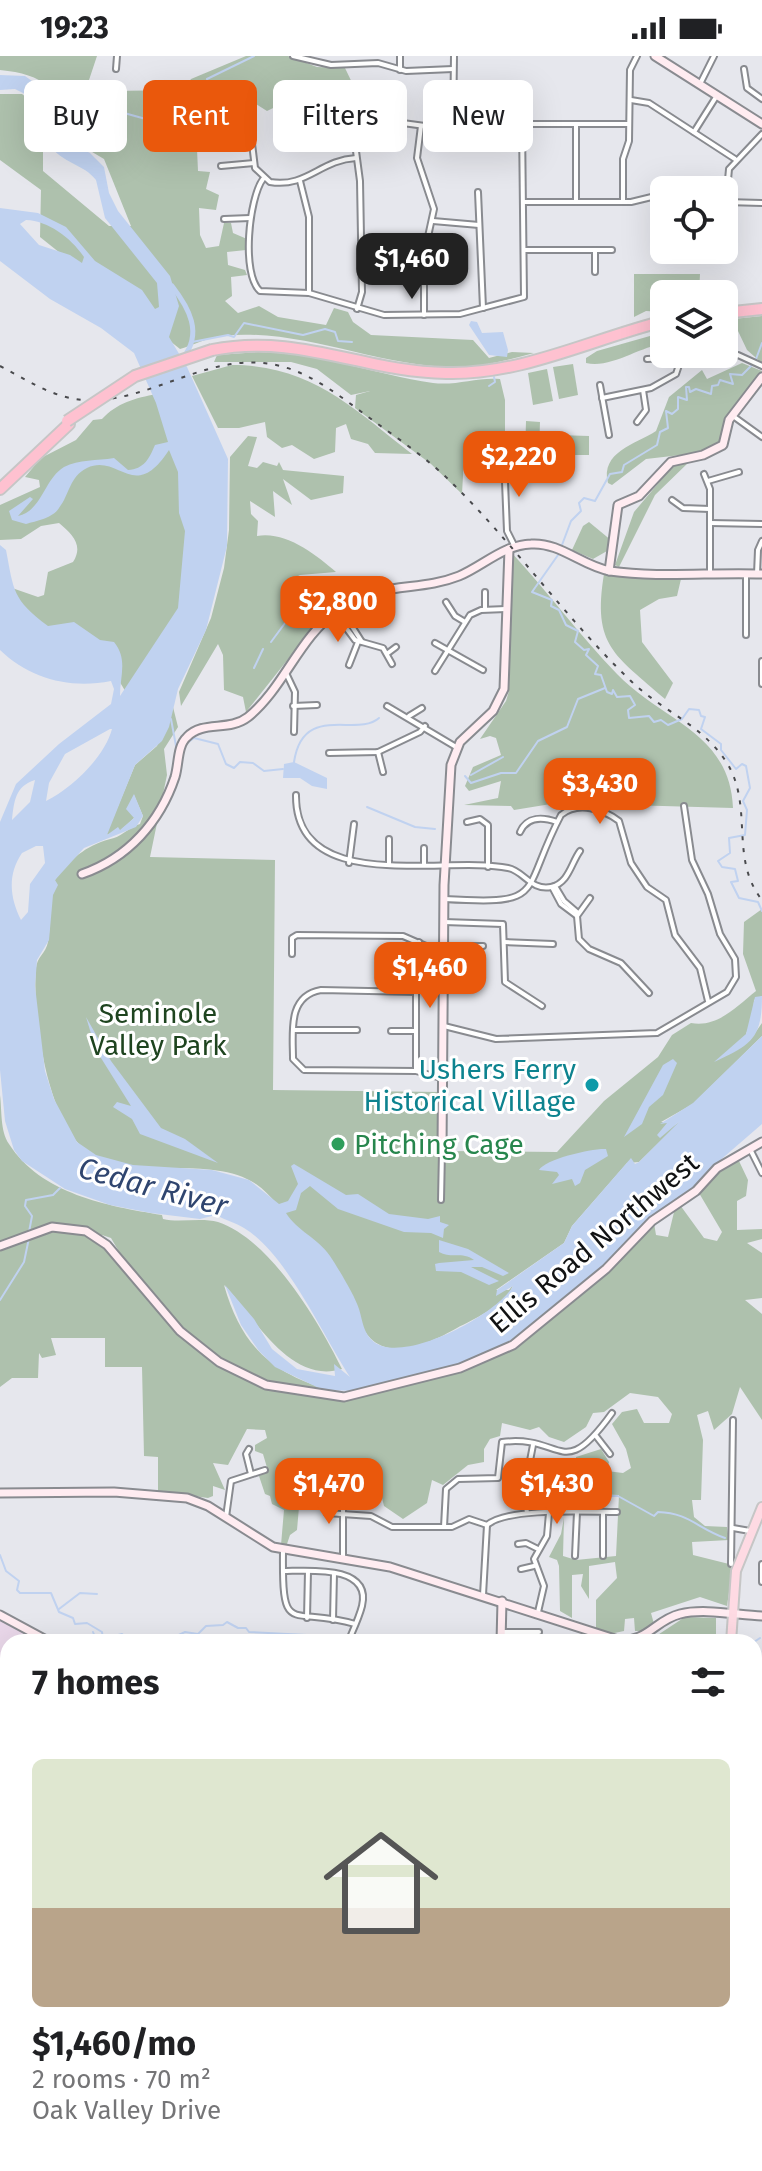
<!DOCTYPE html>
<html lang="en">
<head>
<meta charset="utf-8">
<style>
	:root { --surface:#fff; --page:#f2f2f2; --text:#202124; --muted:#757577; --accent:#ea580c }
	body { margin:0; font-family:"Fira Sans",sans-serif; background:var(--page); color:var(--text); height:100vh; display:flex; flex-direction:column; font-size:30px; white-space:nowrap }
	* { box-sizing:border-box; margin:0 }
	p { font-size:26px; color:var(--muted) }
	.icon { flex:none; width:44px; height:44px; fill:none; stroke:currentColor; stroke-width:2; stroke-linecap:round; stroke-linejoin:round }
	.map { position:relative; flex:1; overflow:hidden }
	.panel { position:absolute; left:0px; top:1578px; width:762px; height:538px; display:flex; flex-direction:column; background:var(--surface); border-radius:24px 24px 0 0; box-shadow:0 8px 32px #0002 }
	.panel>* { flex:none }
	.banner { position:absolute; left:24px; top:24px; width:714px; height:72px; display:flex; gap:16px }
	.fabs { position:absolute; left:650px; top:120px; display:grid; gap:16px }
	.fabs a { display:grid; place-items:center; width:88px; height:88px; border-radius:12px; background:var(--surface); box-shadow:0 8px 32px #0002; font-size:40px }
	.price { position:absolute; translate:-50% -68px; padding:0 18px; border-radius:16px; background:var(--accent); color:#fff; font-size:26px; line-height:52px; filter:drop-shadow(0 2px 4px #0008) }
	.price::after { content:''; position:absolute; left:50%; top:48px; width:24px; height:18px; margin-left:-12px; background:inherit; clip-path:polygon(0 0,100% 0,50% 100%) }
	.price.selected { background:#222; color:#fff }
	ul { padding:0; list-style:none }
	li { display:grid; align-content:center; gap:16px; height:424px; padding:0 32px }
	li span { display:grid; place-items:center; height:248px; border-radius:12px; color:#555 }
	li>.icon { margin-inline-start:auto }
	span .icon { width:144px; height:144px; fill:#fffc; stroke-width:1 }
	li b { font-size:34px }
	h2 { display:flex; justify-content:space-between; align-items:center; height:96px; padding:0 32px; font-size:34px }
	.pill { padding:0 28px; border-radius:12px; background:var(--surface); box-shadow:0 8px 32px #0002; font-size:28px; line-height:72px }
	.pill.selected { background:var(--accent); color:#fff }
	.status { display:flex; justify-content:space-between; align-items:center; height:56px; padding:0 40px; background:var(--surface); direction:ltr }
	.status svg { height:22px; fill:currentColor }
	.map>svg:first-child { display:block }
	.industrial { fill:#e9d7e9 }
	.green { fill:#aec1ad }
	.water { fill:#c0d2f0; fill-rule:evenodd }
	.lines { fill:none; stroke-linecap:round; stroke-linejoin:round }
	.stream { stroke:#c0d2f0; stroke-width:2 }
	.river { stroke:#c0d2f0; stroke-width:5 }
	.street-casing { stroke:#898b90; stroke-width:8 }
	.secondary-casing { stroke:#898b90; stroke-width:11 }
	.primary-casing { stroke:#c6c6c6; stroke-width:12 }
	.highway-casing { stroke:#c6c6c6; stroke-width:14 }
	.street { stroke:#fff; stroke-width:4 }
	.secondary { stroke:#ffecf1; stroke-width:7 }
	.primary { stroke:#fedae3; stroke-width:8 }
	.highway { stroke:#fec1d0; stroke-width:10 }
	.rail { stroke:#494a4d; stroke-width:2; stroke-dasharray:4 8; stroke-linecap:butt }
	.highway-bridge-casing { stroke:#c6c6c6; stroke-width:14; stroke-linecap:butt }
	.highway-bridge { stroke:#fec1d0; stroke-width:10 }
	.culture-dot { fill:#0f9aa8; stroke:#fff; stroke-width:3 }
	.leisure-dot { fill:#2e9e5b; stroke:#fff; stroke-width:3 }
	.labels { text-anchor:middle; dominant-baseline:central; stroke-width:6; stroke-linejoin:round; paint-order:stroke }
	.park-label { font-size:28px; fill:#1e441f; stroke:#fff }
	.culture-label { font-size:28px; fill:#0d838f; stroke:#fff; text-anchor:end }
	.leisure-label { font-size:28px; fill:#27864d; stroke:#fff; text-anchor:start }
	.street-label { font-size:28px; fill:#111213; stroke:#fff }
	.water-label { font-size:30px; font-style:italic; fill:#2f456f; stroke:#fff }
</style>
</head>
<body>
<div class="status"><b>19:23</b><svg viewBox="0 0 49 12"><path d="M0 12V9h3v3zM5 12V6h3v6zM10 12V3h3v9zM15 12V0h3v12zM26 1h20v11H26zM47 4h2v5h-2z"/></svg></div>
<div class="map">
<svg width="762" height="2115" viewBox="0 0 762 2115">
	<rect width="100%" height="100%" fill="#e6e7ed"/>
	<path class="industrial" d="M0,1563L44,1586H8V1902H0Z"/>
	<g class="green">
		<path d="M0,0H97L88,27L110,35L184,34L191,23L246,0H288L317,11L345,12L357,37L300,39L267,55L253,46H208L214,62L248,78L251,89L222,82L197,93L198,115L210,116L206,133L219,139L216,154L199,152L200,179L206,192L219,190L224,167H231L233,177L247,183L246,194L227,196L228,209L245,214L247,219L231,221L232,240L225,245L238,257L259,250L278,261L326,269L334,252L348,256L353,266L371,279L473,284L489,302L512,296L534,297C508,304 483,311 456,311C376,311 301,271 221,280C207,282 193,289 180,293L40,181L41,134L0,104V38H22L43,54V115L109,170H131L104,103L65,80C64,33 43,18 0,14Z"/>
		<path d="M634,218H700L699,238H664V256L646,255L634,261Z"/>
		<path d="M762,260V307L747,294L738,275L724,277V264Z"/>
		<path d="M664,276V288C640,290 611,313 586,307V302L597,295Z"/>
		<path d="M258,296C319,297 374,318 433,327C456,330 477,321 500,323L505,344V401H464L462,438L431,408L355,352L356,339L370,335L351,339L317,313L291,306H214L217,299Z"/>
		<path d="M742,307L762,315L729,360L718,389L698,397L646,403L612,429L608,427C600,396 636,388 656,375L669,341L702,314L707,323Z"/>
		<path d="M573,308L578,339L559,343L553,311Z"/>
		<path d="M232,309C311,309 353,352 412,398L375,397L368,388L351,383L346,368L336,372L335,396L314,403L292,389L282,392L267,381L265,366L239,372H218L192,320Z"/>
		<path d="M547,313L553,345L533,349L528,317Z"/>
		<path d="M157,338L186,439L187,548L130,643L109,608L14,563L12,532L38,541L44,539L48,516L73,506C84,489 72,478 59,467L41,470L21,483L0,484V449L40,431L39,424L25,421L41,402L76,384L93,364L102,363C117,347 135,342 157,338Z"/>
		<path d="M526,365L540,366L539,397H525Z"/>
		<path d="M558,379L589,380V399H557Z"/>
		<path d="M248,380L257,381L248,410L257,412L263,406L277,410L279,406L283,414L344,420L343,437L311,444L283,423L292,449L273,435L275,461L250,445L251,458L258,465L257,480C286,475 315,498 336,516L300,519L290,524L296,533L327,530L332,533L334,554L308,578L246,656L243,641L224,634L223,599L218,588L181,650L179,636L211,562L224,512L229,474L230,401Z"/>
		<path d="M690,405L655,439L619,511L615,509L634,456L672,411L678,406Z"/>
		<path d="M589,466L612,485L607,495L593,503L572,494L583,470Z"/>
		<path d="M511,496C547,535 581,581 617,618C662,665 730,676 733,752L557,747L514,754L511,750L464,749L498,742L501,725L469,735L465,730L473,711L501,699L496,682L490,680L480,683L506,645L509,635Z"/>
		<path d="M604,518L681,523L677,540L659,543L640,554L642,586L673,627L665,643C615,599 592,590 604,518Z"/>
		<path d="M173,651L178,671L164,693L167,719L150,801L275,804L273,1034L441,1036V1095L557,1096L604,1045L658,1001L672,979L691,967C717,972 736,951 756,935L743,898L744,866L762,853V940L754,944L753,960L746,978L750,984L762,967V980L693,1048L661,1066H668L664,1076L681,1065L639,1106L627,1107L572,1170L564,1187L496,1234H509L513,1229C507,1248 475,1263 457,1272C429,1288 381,1310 362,1270C355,1254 351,1236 342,1221C330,1201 309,1183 293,1167C280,1154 272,1139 256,1128C210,1097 135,1128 86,1094C47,1066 32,958 36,912C37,901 46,897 48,886C52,868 46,835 57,821C73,800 89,788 114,782C123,779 130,771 140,768L143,760L134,739V762L120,775L106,779L135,709L157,690Z"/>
		<path d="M0,1039C2,1054 0,1075 9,1088C41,1138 107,1150 162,1159L163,1163C180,1167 201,1161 218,1166C270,1183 319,1266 342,1313C289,1329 255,1261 224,1229C243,1296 277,1320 342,1338C314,1335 284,1331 257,1321C196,1298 143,1238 111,1182L102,1179L97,1185L158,1256L217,1310L262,1331L341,1344L474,1310L510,1294L605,1220L654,1167L656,1179L668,1181L675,1152L680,1149L704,1182L717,1185L722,1176L699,1137L724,1110L739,1105L748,1124L746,1140L737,1145V1174L762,1173V1183L747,1187L762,1197V1242L745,1244L762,1258V1364L740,1331L732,1358L714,1374L708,1355L697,1359L703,1384L701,1444H692L694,1461L705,1470L727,1471L729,1484L692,1486L693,1499L733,1509L727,1550L700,1541L651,1557L654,1568L646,1575H635L634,1562L625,1563L624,1575L610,1578L596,1573V1544L617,1522L615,1506L589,1510V1543L581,1530L583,1518L572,1519V1562L560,1555L559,1510L557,1504L549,1501L561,1478L564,1462L563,1500L576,1504L616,1500L619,1439L544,1436L548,1407L576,1411V1401L601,1393L609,1406L607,1415L623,1417L631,1412L626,1393L612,1368L622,1356L637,1353L644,1367H669L672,1358L658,1341L630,1337L604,1356L593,1357L586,1371L564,1386L549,1381L539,1371L530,1374L502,1367L500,1380L490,1383L484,1393V1406L468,1409L443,1429L432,1424L427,1447L403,1463L384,1450L381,1438L360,1442L355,1450L349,1451L358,1419L348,1402L342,1406L339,1447H319L313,1438L304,1441L299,1451L297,1474L290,1479L287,1488L281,1489L284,1454L272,1448L270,1440L265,1438L259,1420L268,1415L263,1398L255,1395V1389L267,1382L265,1374L247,1373L228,1409L213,1407L225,1434L213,1430V1440L208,1442L158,1435V1401L144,1400L142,1311H105V1282H51L56,1299L42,1302L39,1297L38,1322H12L0,1331Z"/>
		<path d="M685,1561L716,1562V1581L722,1586H647Z"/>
		<rect x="0" y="1989" width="8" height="73"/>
		<path d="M430,2108H484L485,2113L384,2115V2110L420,2112Z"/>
	</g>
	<g class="water">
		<path d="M0,19L25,20L50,38L62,83L90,97L104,111L109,137L118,155L170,220L179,250L169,281L187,311L228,403L227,490L206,574L178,633L169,671L162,685L135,709L107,779L118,771L120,774L134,762L126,753L134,738L143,760L136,771L84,792L55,824L58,829L53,839L49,884L37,904L35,930L45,1015L54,1043L77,1086L96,1099L133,1109L212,1114L249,1124L279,1148L288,1145L298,1128L291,1110L294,1108L346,1139L358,1138L389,1158L428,1163L440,1160V1166L449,1169L444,1173L443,1182L431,1177L404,1176L338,1153L310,1130L301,1137L296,1154L286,1157C297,1175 318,1182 330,1200C338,1212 355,1240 359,1253C363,1266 363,1277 374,1286C404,1309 498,1258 513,1230L496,1240L497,1234L564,1187L572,1170L631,1102L635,1108L639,1106L680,1065L660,1082L657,1079L667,1067L660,1068L693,1047L762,980V1068L710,1113L702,1125L639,1173L594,1219L511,1284L476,1302L436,1315L356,1335L323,1334L275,1311L259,1295L241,1269L225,1229L254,1263L272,1293L297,1313L335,1320L334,1308L350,1321C323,1280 287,1198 244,1172C236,1167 225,1164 216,1159L200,1163L151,1157L110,1149L65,1133L22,1105L14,1094L5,1065L0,1014V766L16,728L59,688L111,648L114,633L111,625C70,633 30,623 0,594V489L6,494C14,535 12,543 48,570L74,566L100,584L114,586C128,603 120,620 120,640L178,552L185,475L179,457L178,416L169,394C134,448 119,397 87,412C69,421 70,438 59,452C53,462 36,465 26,468L12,464L9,455L30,441L33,443L18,460C42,455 44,423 64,411C79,403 97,405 114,402L128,414C144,413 149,403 155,389L168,386L156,347L134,297L101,272L50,243L0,205V152L38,157L66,171L95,205L142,234L155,253L159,251L157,227L105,162L96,124C84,108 61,107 50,89C42,75 50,60 41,46L15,33L0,34ZM26,164C49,165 71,182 84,201L82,207L70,199L39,189L20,168ZM110,673H112C104,702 72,732 46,745L49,727L65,698ZM35,724L30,746L12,764C14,746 15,730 35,724ZM36,790H43L45,807L30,828L28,856L21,864C10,842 7,819 22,797Z"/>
		<path d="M471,265L477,266L482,277L503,276L508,294L507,301L489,299L469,269Z"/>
		<path d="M294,706L327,722V733L312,730L300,722H283L284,708Z"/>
		<path d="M762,940C762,983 751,989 714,1006L746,978L755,941Z"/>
		<path d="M86,961L111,1005L161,1072L185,1083L218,1107L140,1078L132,1063L113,1051L117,1046L131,1050L96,994Z"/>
		<path d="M673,1003L677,1007L663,1039L649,1051L642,1068L624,1081L663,1009Z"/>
		<path d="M606,1093L608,1100L585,1114L580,1127L575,1130L572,1123L552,1128L559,1119L557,1116L539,1114C545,1103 593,1092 606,1093Z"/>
		<path d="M439,1184L468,1193L509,1217L503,1220L482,1211H471L499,1225L489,1229L461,1216L436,1215L435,1208L439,1207L474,1204C462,1195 451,1203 439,1196Z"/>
	</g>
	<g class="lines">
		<g class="stream">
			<path d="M207,23L254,0"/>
			<path d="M57,71C107,37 119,62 168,67C188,69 204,68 223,74"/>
			<path d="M192,286L228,279L234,281L244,267L303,279L325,273L335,276L338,285L352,286"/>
			<path d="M756,303L762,287"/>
			<path d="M489,330L495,326L494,321"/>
			<path d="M562,489L571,465L581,455L579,447L584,442L595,445L610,418L622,416L624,409L657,389L660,376L668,372L666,355L672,358L678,353V341L687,344L686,331H689L690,336L696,333L711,338L712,330L718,329L720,324L733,328L730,318L742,319L753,308"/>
			<path d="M558,499L532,536L552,544L551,550L559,554L566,569L578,575L575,586L584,594L589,593L586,599L598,610L595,618L601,619L607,636L612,638L613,634L617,641L630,640L635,649L628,654L629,662L649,660L654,666L661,664L668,669L682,663L689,653L699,654L701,660L705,661L701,673L721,688V694L736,713L742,708L746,710L750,732L743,745L747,754L745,779L729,782L730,797L718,805L722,811L735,813L738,825L731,826L739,842L758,846L762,855"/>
			<path d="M271,586L291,559L302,553"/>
			<path d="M254,612L263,593"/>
			<path d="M171,663L176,690"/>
			<path d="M183,690L194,682L218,688L226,708L234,712L240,706L253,707L264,715L283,713"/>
			<path d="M294,706C303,646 357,682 379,662"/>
			<path d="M471,719L503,701"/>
			<path d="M465,720L471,727L501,717H516L538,685L567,671L578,643L605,632"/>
			<path d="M367,751L415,771L435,773"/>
			<path d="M29,1176L32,1160L25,1150L26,1144L53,1139L60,1132"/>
			<path d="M0,1244L24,1206L29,1182"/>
			<path d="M566,1440H618L654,1460L658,1456C689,1457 697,1472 725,1482"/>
			<path d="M0,1499L6,1515L19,1525L17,1534L20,1537H51L59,1556L73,1562L75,1568L87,1567L102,1576L103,1583L122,1578L131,1586"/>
			<path d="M59,1553L80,1537L97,1538"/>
			<path d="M355,1581L428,1586"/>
			<path d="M90,1586L95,1581L93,1576"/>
			<path d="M164,1586L185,1576L198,1578L206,1570L223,1569L227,1566L238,1572H246L249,1576L345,1581"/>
			<path d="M428,1586L440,1580L465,1582"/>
			<path d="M754,1586L760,1582"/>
			<path d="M754,1981L762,1975"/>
			<path d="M438,2115L440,2108"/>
		</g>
		<path class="river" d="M172,230C189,252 203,277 183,302"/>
		<defs>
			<g id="street">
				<path d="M293,0L331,9L378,7L406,15L453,13"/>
				<path d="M116,13L117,0"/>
				<path d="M744,13L747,32L762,43"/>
				<path d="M400,14V0"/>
				<path d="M700,28L714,0"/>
				<path d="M631,44L649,47L735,103"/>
				<path d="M421,70L417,102L434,153L424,199V259"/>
				<path d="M250,71L255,112L270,126C307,132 320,104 356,102"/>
				<path d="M453,73L454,0"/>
				<path d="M694,76L716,41"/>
				<path d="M221,110L254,107"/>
				<path d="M263,123C249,142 241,218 260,235L309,237L384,259L460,258L524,241L522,68"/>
				<path d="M300,125L309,161V237"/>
				<path d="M478,136L483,252"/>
				<path d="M524,146H631L664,138"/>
				<path d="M576,146V69"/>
				<path d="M623,146V103L629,85L630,14L637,0"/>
				<path d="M725,146L762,147"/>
				<path d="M726,146L729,113L762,78"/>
				<path d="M224,163L250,162"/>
				<path d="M433,165L479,169"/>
				<path d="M525,194H612"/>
				<path d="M595,216V194"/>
				<path d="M357,253L362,236L360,125L356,95L360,83L372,70L388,65L447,73L499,68H629"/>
				<path d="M647,303L738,299L762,310"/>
				<path d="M600,329L609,379"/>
				<path d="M602,342L651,332L676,318L682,300"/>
				<path d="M733,360L762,381"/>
				<path d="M637,366L646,354L643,334"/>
				<path d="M504,401L507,475L515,491"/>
				<path d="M704,418L710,433V517"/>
				<path d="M708,425L739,416"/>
				<path d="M672,444L683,452L710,453"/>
				<path d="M710,467L762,468"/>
				<path d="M757,518L758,494L762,485"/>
				<path d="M446,546L455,560L465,566"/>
				<path d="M341,553L362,586"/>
				<path d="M485,553V536"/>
				<path d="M335,557L355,584L383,592L392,608"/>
				<path d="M746,579V518"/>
				<path d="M435,587L483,614"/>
				<path d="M388,597L396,591"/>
				<path d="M762,605V628"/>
				<path d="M349,609L358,586"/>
				<path d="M435,615L470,559L481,554L506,553"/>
				<path d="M286,617L295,636L294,676"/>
				<path d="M293,650L317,649"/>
				<path d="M387,650L456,691"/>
				<path d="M409,660L422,652"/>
				<path d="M378,696L383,716"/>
				<path d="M329,697L378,696L420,676L425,670"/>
				<path d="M296,739C295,840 445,799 508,812C524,815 531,835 551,831C569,827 571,807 580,795"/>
				<path d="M467,766L480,763L488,769V811"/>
				<path d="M520,776C527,760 543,761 557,766"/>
				<path d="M389,783V808"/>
				<path d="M424,792V808"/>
				<path d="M349,807L354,768"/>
				<path d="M555,830L564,845L578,857"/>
				<path d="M552,831L561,848L577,860"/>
				<path d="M590,842L577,860L579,883L589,893L621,907L649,937"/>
				<path d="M444,843C549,849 519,839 561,759C578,745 603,753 619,765L631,807L647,831L666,844L675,879L700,912L708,945"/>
				<path d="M444,866L503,868L505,926L542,950"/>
				<path d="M504,886L553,888"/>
				<path d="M292,898V882L297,879L403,880L426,890H483"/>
				<path d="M416,936L321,934C287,940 293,976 293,1003L304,1014L416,1015L441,1022"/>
				<path d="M444,970L496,983L657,977L727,936L736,921L735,903L720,878L708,838L692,804L684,750"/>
				<path d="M294,974H357"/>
				<path d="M391,975H416"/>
				<path d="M416,1015V895L419,886"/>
				<path d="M750,1093L762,1117"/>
				<path d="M441,1144L442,1095"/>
				<path d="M596,1380L610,1398"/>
				<path d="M249,1393L246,1398L251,1418"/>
				<path d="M603,1456V1500"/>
				<path d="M327,1457L371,1460L392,1471H452L469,1463L487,1469"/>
				<path d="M527,1457L524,1436L533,1389"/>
				<path d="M226,1461L231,1425L265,1414"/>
				<path d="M487,1469C508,1451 588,1456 617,1456"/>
				<path d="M444,1471L446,1433L458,1423L498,1422L502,1386C564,1378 561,1428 612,1357"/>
				<path d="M733,1472L750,1475"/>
				<path d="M518,1488L526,1487L538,1493"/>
				<path d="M283,1493C282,1584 289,1549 355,1568"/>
				<path d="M575,1500L577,1456"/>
				<path d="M343,1502V1437"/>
				<path d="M731,1508L733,1364"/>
				<path d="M762,1508V1526"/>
				<path d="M521,1513L534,1510"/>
				<path d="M283,1515C307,1515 372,1508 362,1550C359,1562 353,1574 348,1586"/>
				<path d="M483,1539L487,1469"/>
				<path d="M538,1556L544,1530L534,1503L547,1480L549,1457"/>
				<path d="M307,1562L308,1515"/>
				<path d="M333,1564L334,1517"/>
				<path d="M501,1576H539"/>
				<path d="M689,1586L732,1583"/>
				<path d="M754,1672L762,1677"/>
				<path d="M754,1714L762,1716"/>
				<path d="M754,1754H762"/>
				<path d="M762,1754V1731"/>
				<path d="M754,1780H762"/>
				<path d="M754,1809H762"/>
				<path d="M754,1835H762"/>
				<path d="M0,1927H8"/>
				<path d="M0,1973L8,1966"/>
				<path d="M0,2065H8"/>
				<path d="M761,2074L762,2091"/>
				<path d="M71,2108L73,2115"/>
				<path d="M97,2108L99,2115"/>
				<path d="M178,2108V2115"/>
				<path d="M268,2108L275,2115"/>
				<path d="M297,2108L303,2115"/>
				<path d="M396,2108H418"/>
				<path d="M521,2108L526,2115"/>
				<path d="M600,2108V2115"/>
				<path d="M648,2108V2115"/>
				<path d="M24,2110L38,2109L49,2115"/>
				<path d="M732,2110H762"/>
				<path d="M327,2115L372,2108"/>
				<path d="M568,2115V2108"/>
				<path d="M670,2115V2108"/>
				<path d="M707,2115V2108"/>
			</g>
			<g id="secondary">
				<path d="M655,0L762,68"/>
				<path d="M609,515L618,449L639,440L671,406L703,399L723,389L729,364L762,321"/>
				<path d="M82,818C128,802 160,766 175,721C179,708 177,690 187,681C203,664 229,676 248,661C284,632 299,581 338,554C384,523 416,537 459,520C483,510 503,489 531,488C560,486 582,510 610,515C659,522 712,516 762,518"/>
				<path d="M442,1094L444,829L451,709L460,686L493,655L504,633L509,493"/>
				<path d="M0,1190L52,1171L86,1175L107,1189L180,1275L219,1306L266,1329L344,1341L460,1312L513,1289L606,1213L652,1165L696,1135L717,1112L762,1086"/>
				<path d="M0,1437L114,1436L187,1442L208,1450L273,1491L390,1511L618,1584C647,1587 655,1564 680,1558C704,1552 737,1559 762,1560"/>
				<path d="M0,1559L50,1586"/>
				<path d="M501,1586L502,1545"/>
				<path d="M754,1852H762"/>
				<path d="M0,1902H8"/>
				<path d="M754,1909H762"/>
				<path d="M754,2024H762"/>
				<path d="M152,2108V2115"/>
				<path d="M327,2108L333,2115"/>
				<path d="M487,2108L489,2115"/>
				<path d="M526,2115L537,2108"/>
			</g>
			<g id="primary">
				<path d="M731,1586L736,1515L762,1451"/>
				<path d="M731,2115V2108"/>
			</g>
			<g id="highway">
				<path d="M724,257L762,253"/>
				<path d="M212,294C300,277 363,316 446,317C522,319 592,283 664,265"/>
				<path d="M0,433L69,368"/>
			</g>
		</defs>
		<use href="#street" class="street-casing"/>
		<use href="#secondary" class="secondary-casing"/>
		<use href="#primary" class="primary-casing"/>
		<use href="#highway" class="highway-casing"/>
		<use href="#street" class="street"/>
		<use href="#secondary" class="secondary"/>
		<use href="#primary" class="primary"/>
		<use href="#highway" class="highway"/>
		<path class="rail" d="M0,310C27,324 53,342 84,344C153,348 213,290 284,311C315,320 341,341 367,360C394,380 423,399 448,423C513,486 565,562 631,625C662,655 703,669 727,707C754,751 729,802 762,844"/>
		<defs>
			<path id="highway-bridge" d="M67,365L135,320L212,294"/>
		</defs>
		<use href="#highway-bridge" class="highway-bridge-casing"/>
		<use href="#highway-bridge" class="highway-bridge"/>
	</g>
	<circle class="culture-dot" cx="592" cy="1029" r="8"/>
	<circle class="leisure-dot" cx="338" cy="1088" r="8"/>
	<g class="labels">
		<g class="park-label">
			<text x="158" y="957">Seminole<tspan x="158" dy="32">Valley Park</tspan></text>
		</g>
		<g class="culture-label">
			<text x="576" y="1013">Ushers Ferry<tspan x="576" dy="32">Historical Village</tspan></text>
		</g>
		<g class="leisure-label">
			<text x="354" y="1088">Pitching Cage</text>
		</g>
		<g class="street-label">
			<text transform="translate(594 1187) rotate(-40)">Ellis Road Northwest</text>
		</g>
		<g class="water-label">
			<text transform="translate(153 1131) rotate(15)">Cedar River</text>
		</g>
	</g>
</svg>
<div class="fabs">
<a><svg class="icon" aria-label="locate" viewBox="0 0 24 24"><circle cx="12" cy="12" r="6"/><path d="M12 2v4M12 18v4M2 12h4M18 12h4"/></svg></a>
<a><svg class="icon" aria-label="layers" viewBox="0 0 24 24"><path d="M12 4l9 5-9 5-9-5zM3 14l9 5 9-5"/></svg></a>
</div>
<b class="price selected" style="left:412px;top:245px">$1,460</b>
<b class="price" style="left:519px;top:443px">$2,220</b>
<b class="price" style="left:338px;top:588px">$2,800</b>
<b class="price" style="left:600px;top:770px">$3,430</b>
<b class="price" style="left:430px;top:954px">$1,460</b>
<b class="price" style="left:329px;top:1470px">$1,470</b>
<b class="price" style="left:557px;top:1470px">$1,430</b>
<div class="banner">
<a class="pill">Buy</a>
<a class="pill selected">Rent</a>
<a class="pill">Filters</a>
<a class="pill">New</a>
</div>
<section class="panel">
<h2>7 homes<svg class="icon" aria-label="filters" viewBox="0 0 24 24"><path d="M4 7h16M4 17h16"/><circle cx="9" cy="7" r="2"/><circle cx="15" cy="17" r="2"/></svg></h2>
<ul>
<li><span style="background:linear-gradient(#dfe7d0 60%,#b9a48a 0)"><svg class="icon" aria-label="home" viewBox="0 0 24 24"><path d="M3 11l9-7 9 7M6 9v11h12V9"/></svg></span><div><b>$1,460/mo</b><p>2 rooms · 70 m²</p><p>Oak Valley Drive</p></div></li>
</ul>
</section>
</div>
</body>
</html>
